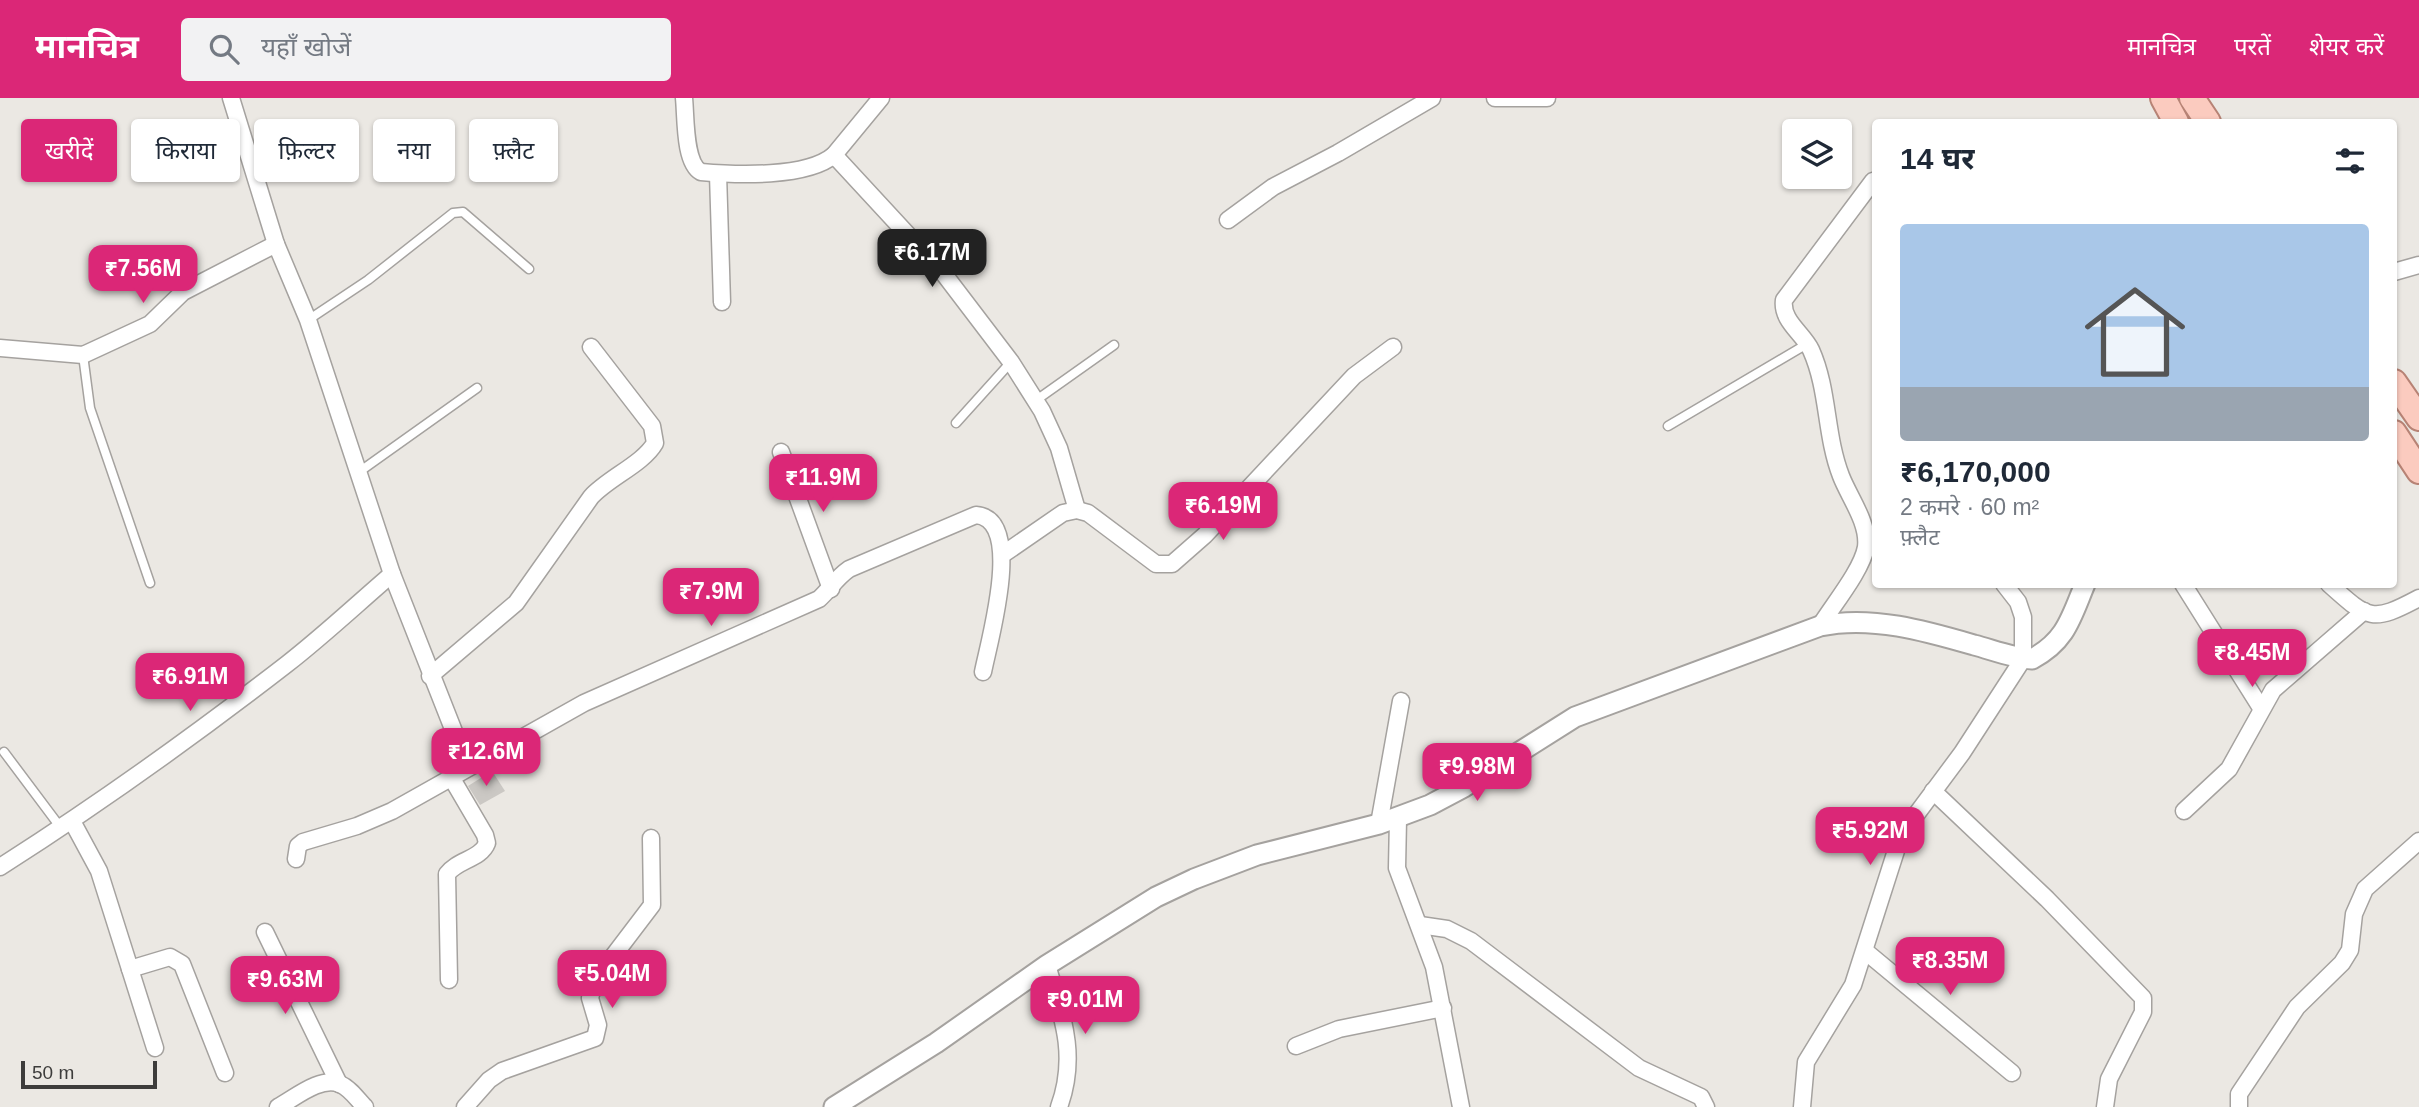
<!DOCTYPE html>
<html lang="hi">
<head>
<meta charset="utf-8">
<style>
	:root { --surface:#fff; --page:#f2f2f3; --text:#1f2937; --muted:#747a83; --accent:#db2777 }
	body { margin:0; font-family:Helvetica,"Noto Sans Devanagari",sans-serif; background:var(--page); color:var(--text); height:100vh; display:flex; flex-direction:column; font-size:26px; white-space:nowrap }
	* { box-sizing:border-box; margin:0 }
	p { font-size:23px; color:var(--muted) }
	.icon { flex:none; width:38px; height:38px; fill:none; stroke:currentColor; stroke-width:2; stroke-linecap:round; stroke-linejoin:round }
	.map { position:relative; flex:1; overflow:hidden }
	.side { position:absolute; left:1872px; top:21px; width:525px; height:469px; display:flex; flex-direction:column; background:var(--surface); border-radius:7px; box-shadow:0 2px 5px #0004 }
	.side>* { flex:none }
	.banner { position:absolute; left:21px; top:21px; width:665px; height:63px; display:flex; gap:14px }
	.controls { position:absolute; left:1782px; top:21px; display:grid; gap:14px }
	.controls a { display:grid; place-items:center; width:70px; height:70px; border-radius:7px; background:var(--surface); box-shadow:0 2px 5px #0004; font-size:35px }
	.scale { position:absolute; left:21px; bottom:18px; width:136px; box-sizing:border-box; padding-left:7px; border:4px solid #3d3c3b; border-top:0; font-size:19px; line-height:24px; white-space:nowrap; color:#3d3c3b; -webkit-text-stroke:5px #ebe8e3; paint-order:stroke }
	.price { position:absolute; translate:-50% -60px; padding:0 16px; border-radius:14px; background:var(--accent); color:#fff; font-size:23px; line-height:46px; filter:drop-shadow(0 2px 4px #0008) }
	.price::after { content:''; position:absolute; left:50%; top:42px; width:21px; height:16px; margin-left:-10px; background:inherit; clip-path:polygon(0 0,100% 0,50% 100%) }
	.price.on { background:#222; color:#fff }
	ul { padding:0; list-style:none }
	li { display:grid; align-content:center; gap:14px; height:371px; padding:0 28px }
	li span { display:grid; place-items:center; height:217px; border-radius:7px; color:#555 }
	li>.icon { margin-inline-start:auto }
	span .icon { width:126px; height:126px; fill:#fffc; stroke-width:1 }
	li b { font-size:30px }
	h2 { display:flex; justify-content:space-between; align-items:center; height:84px; padding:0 28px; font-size:30px }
	.chip { padding:0 24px; border-radius:7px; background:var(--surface); box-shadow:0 2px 5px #0004; font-size:24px; line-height:63px }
	.chip.on { background:var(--accent); color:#fff }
	header { display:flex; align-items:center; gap:42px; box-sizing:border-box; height:98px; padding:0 35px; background:var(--accent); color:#fff }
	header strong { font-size:33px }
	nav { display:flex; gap:38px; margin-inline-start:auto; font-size:24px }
	.search { width:490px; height:63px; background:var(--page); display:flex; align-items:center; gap:18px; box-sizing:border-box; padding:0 24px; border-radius:7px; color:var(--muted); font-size:26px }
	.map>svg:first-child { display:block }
	.building { fill:#cbc8c4 }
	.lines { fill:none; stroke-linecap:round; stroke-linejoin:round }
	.service-casing { stroke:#a5a29f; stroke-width:11 }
	.minor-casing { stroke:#a5a29f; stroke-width:19 }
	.tertiary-casing { stroke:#a5a29f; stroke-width:23 }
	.primary-casing { stroke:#b78375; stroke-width:28 }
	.service { stroke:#fff; stroke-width:8 }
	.minor { stroke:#fff; stroke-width:16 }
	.tertiary { stroke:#fff; stroke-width:19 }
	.primary { stroke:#fbcbbf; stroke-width:24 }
</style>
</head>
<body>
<header>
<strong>मानचित्र</strong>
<div class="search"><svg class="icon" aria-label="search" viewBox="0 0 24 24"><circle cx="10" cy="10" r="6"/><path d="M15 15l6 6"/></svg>यहाँ खोजें</div>
<nav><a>मानचित्र</a><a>परतें</a><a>शेयर करें</a></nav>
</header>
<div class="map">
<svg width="2419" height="1009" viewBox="0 0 2419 1009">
	<rect width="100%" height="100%" fill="#ebe8e3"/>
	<path class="building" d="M492,673L505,693L480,707L468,688Z"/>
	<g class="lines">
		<defs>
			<g id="service">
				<path d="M308,222L368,182L453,115L463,114L529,171"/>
				<path d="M83,257L90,310L150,485"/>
				<path d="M1035,303L1114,247"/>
				<path d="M956,325L1011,264"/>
				<path d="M1668,328L1807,246"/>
				<path d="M359,374L477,290"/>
				<path d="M4,654L61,730"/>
			</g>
			<g id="minor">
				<path d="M231,0L276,146L308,222L392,476L468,669"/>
				<path d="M684,0C686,19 684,65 701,74C736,77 807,80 834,57L944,176L1011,264L1042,313L1059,350L1077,412"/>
				<path d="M1495,0H1547"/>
				<path d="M834,57L881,0"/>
				<path d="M718,76L722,204"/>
				<path d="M1228,122L1273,89L1338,55L1432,0"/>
				<path d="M2394,174L2419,167"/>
				<path d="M0,250L83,257L150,226L183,194L276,146"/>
				<path d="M781,354L831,491"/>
				<path d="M1002,457L1063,415L1077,412L1088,415L1156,466H1172L1205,437L1354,278L1393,249"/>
				<path d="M2183,486L2261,610"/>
				<path d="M2329,486C2369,522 2372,525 2419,500"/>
				<path d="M1820,528C1833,507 1862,472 1866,449C1869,425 1849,399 1841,378C1825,337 1829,292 1811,252C1803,235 1781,223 1784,202L1873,83"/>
				<path d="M430,578L516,505L591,399C608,380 643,366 655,345L652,328L591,249"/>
				<path d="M1933,693L2047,801L2143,900V914L2109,981L2105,1009"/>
				<path d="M2184,713L2229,671L2273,592L2364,513"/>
				<path d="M1398,721L1397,770L1434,869L1461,1009"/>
				<path d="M72,723L99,773L155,950"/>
				<path d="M1379,726L1401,603"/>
				<path d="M296,761L298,748L303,744L357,728L392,713L584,605L819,501C830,491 836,480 849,471L976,417C1025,421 989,543 983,574"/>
				<path d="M0,769C99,706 194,638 287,566C323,538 357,506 392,476"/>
				<path d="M1420,827L1447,831L1471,843L1639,970L1701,999L1706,1009"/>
				<path d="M265,834L339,986"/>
				<path d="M1865,853L2012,975"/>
				<path d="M1047,867C1062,917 1078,957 1059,1009"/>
				<path d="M130,871L170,859L182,866L225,975"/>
				<path d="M449,882L447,776C457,762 481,761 487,745L485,737L451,679"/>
				<path d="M1296,948L1339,931L1443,910"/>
				<path d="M278,1009C295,1000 320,978 340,986C350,990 358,1002 365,1009"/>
				<path d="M465,1009L489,982L502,973L595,940L598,927L590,900L595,882L652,807L651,740"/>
				<path d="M1802,1009L1806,964L1853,887L1901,737L1962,655L2023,561V519L2018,504L2004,486"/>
				<path d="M2239,1009V996L2297,909L2342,865L2350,852L2354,816L2365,791L2419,743"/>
			</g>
			<path id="tertiary" d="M834,1009L936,945L1047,867L1156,799L1194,781L1257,757L1379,726L1430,707L1464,689L1575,619L1820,528C1871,517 1926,533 1974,547C1993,552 2013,560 2032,561C2066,543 2071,520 2085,486"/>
			<g id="primary">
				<path d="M2163,0L2176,24"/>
				<path d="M2192,0L2208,24"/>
				<path d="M2394,284L2419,320"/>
				<path d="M2394,335L2419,373"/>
			</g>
		</defs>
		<use href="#service" class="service-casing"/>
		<use href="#minor" class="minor-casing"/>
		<use href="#tertiary" class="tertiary-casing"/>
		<use href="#primary" class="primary-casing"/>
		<use href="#service" class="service"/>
		<use href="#minor" class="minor"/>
		<use href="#tertiary" class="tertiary"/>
		<use href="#primary" class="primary"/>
	</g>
</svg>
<div class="controls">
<a><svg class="icon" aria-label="layers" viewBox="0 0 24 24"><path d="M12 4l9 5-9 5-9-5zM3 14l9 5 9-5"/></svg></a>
</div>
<div class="scale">50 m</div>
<b class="price on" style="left:932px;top:191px">₹6.17M</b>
<b class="price" style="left:143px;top:207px">₹7.56M</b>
<b class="price" style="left:823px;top:416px">₹11.9M</b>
<b class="price" style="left:1223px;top:444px">₹6.19M</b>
<b class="price" style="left:711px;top:530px">₹7.9M</b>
<b class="price" style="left:2252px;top:591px">₹8.45M</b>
<b class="price" style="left:190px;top:615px">₹6.91M</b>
<b class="price" style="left:486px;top:690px">₹12.6M</b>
<b class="price" style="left:1477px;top:705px">₹9.98M</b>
<b class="price" style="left:1870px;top:769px">₹5.92M</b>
<b class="price" style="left:1950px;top:899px">₹8.35M</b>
<b class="price" style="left:612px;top:912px">₹5.04M</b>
<b class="price" style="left:285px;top:918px">₹9.63M</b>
<b class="price" style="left:1085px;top:938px">₹9.01M</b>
<div class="banner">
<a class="chip on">खरीदें</a>
<a class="chip">किराया</a>
<a class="chip">फ़िल्टर</a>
<a class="chip">नया</a>
<a class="chip">फ़्लैट</a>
</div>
<section class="side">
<h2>14 घर<svg class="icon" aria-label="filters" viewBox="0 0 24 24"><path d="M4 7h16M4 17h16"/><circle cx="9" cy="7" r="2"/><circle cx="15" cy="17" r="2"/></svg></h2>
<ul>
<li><span style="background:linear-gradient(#a9c7e8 75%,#9aa5b1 0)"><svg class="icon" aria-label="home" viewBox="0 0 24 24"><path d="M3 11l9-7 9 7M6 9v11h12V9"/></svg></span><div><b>₹6,170,000</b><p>2 कमरे · 60 m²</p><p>फ़्लैट</p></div></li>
</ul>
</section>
</div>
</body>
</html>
